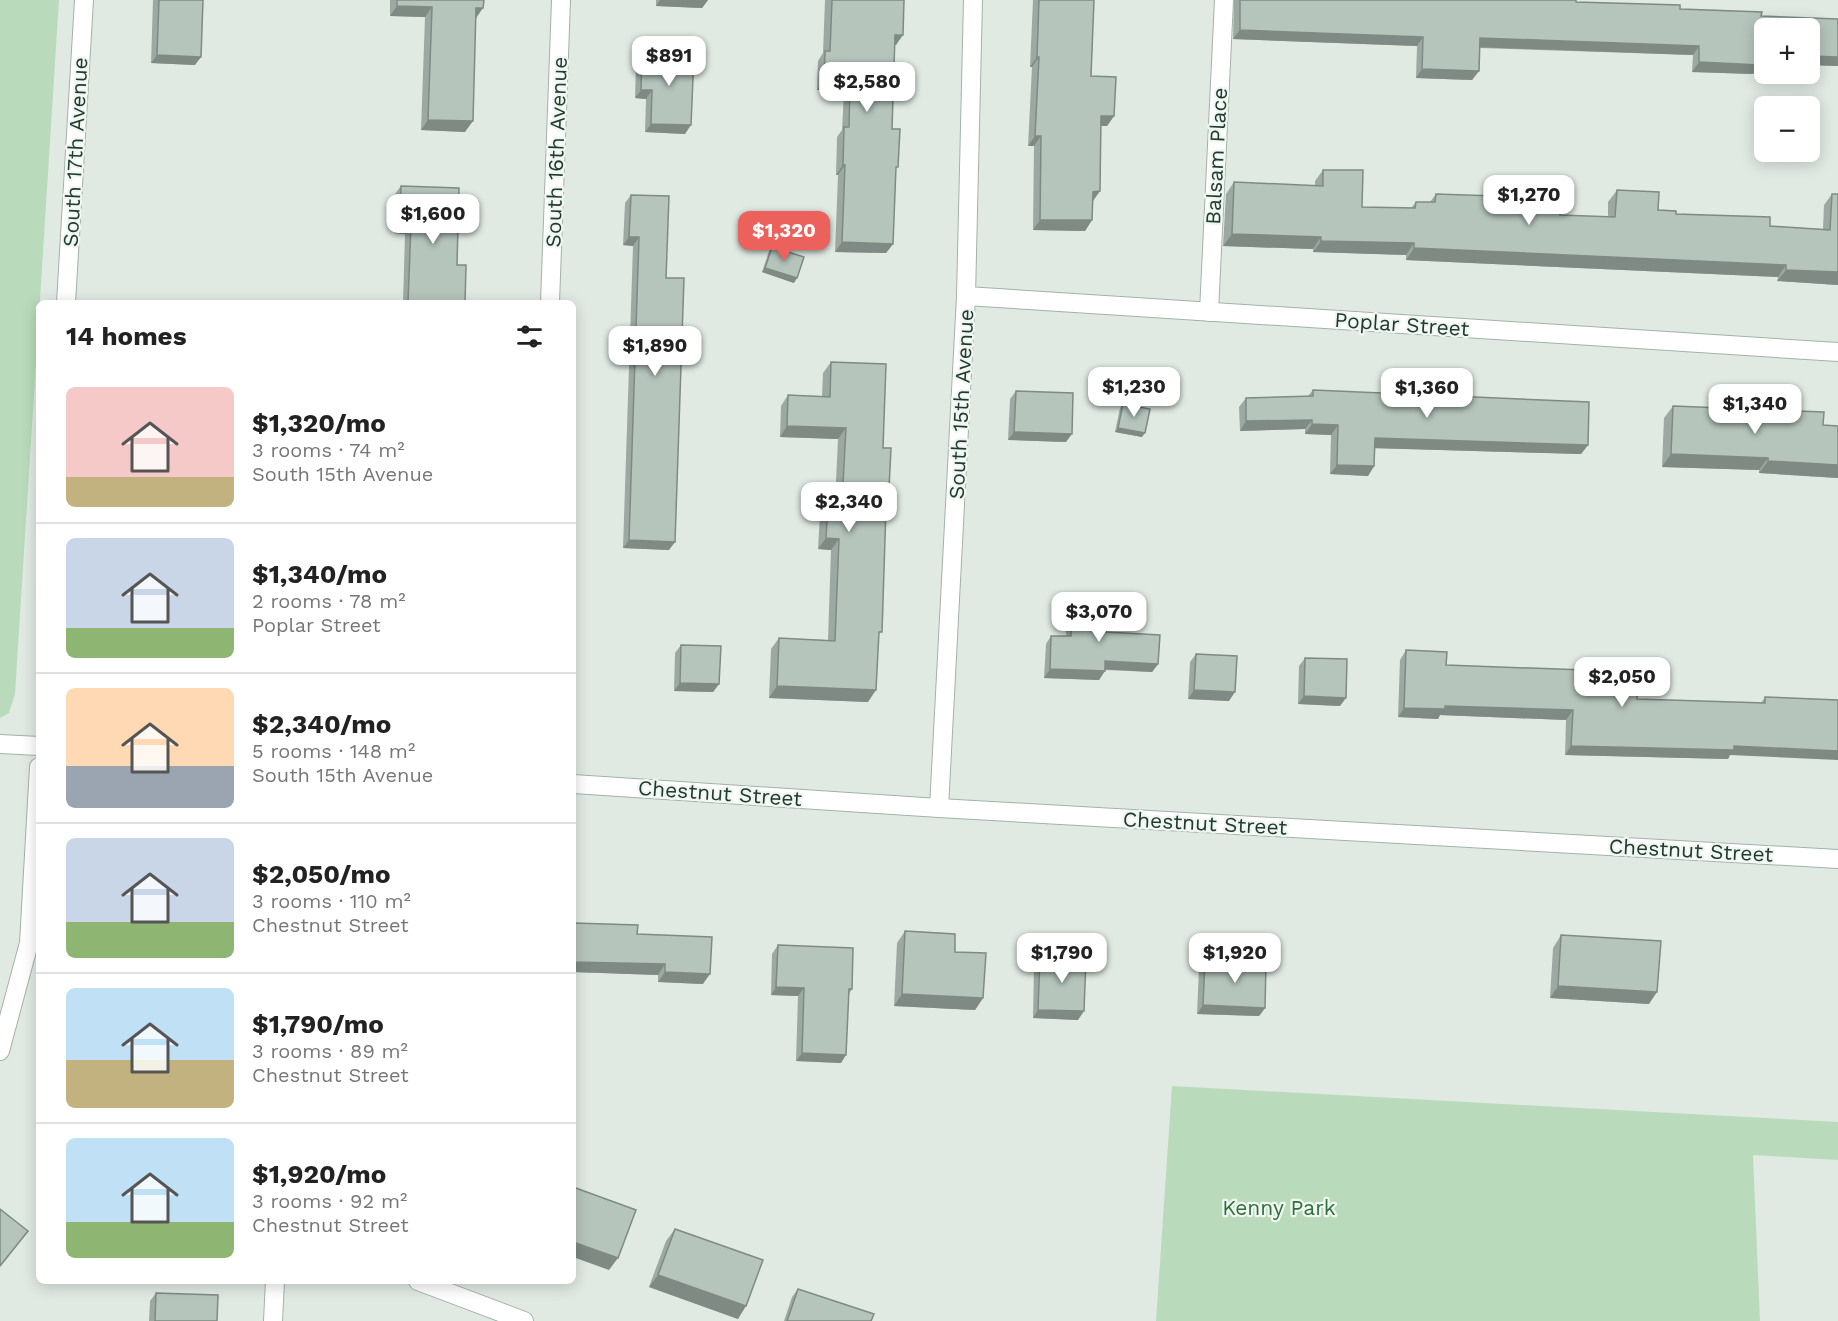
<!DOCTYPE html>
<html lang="en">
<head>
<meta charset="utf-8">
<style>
	:root { --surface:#fff; --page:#f6f6f6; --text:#222; --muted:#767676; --line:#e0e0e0; --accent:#ec615c }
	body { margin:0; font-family:"Work Sans",sans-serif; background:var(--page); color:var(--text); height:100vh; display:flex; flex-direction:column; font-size:22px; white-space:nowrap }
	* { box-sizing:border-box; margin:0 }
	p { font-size:20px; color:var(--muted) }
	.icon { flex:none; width:33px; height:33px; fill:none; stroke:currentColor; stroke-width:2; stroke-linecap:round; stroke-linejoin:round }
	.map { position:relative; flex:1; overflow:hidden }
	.side { position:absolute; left:36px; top:300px; width:540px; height:984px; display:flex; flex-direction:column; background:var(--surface); border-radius:9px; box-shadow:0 3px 15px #0003 }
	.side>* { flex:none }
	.buttons { position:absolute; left:1754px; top:18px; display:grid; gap:12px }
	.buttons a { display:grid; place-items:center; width:66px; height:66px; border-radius:9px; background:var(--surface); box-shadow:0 3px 15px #0003; font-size:30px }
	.price { position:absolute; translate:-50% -51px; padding:0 14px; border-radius:12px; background:#fff; color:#222; font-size:20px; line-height:39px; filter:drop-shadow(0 2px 3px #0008) }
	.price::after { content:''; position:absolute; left:50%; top:36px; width:18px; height:14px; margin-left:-9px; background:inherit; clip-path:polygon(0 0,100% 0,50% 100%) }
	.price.on { background:var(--accent); color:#fff }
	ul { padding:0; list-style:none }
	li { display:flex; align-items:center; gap:18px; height:150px; padding:0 30px }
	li+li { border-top:2px solid var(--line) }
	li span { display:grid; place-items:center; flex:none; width:168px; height:120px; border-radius:9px; color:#555 }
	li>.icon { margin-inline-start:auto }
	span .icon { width:72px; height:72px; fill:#fffc; stroke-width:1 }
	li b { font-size:26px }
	h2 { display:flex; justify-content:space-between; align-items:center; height:72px; padding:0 30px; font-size:26px }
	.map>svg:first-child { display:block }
	.green { fill:#b9dbbb }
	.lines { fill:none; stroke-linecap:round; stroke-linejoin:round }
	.street-casing { stroke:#a3b2a9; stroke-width:20 }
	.street { stroke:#fff; stroke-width:18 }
	.wall { fill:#9ca9a2 }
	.shaded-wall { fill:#7f8a84 }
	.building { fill:#b5c5bc; stroke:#7f8a84; stroke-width:1.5 }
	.labels { text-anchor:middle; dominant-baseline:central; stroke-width:4.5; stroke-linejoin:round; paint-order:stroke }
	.street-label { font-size:21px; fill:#213a2e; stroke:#f0f7f2 }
	.park-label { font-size:21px; fill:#2e6f39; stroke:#f0f7f2 }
</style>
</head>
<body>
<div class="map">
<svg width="1838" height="1321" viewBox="0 0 1838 1321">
	<rect width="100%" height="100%" fill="#e0eae3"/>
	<g class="green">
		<path d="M0,0H59L15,694L9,713L0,718Z"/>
		<path d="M1172,1086L1838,1122V1160L1753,1155L1760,1321H1156Z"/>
	</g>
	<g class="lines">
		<defs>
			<g id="street">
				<path d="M966,296L1838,352"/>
				<path d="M66,303L84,0"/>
				<path d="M550,303L561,0"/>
				<path d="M1209,312L1224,0"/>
				<path d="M0,744L39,746"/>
				<path d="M573,784L939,808L1838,859"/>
				<path d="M939,808L966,296L973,0"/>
				<path d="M0,1051L29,943L39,767"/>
				<path d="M418,1281L524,1321"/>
				<path d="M273,1321L275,1281"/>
			</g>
		</defs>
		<use href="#street" class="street-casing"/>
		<use href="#street" class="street"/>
	</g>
	<g class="wall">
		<path d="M153,0H203L195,65L151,63Z"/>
		<path d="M390,0H484L476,18L465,132L421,130L425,17L390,16Z"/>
		<path d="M656,0H708L702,8L656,6Z"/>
		<path d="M825,0H904L896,45H895L892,129L895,171L893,244L886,253L835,252L838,175H836L837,137L842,130L844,91L817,90L818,61L823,53Z"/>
		<path d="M1033,0H1094L1091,76L1114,116L1107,126H1101L1093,201L1092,220L1085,231L1033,230L1034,146H1028L1032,67H1030Z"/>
		<path d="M1234,0H1576V2L1680,5V9L1762,12L1761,16L1838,19V66L1809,65V28H1764V63H1760L1753,74L1692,72L1693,55L1480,48L1479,71L1472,80L1416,78L1417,46L1233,39Z"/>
		<path d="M642,53L685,134L645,132L646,99L635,98L636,62Z"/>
		<path d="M1323,170L1362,207L1411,208L1416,202H1430L1436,194L1560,215L1608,217V202L1617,190L1658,210L1676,214L1770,226L1823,229L1824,205L1832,194L1838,285L1777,281L1778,277L1406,260V255L1313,252V249L1223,246L1226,194L1234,182L1315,186V181Z"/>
		<path d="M401,186L457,265L465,303H403L405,234L394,233L395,194Z"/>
		<path d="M631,195L666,278L669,550L623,548L633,246L623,245L625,203Z"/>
		<path d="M772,247L794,283L762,272L769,251Z"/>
		<path d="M831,362L883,448L888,508L886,510L878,637L868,702L769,698L771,649L779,638L828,640L831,550L818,549L820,513L828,502H835L838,439L780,437L781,406L788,395L822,396L823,373Z"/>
		<path d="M1313,390L1588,445L1581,454L1375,448L1374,466L1368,476L1330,474L1331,435L1305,434V429L1240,431L1239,407L1246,398L1308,396Z"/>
		<path d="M1016,391L1066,442L1008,440L1010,399Z"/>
		<path d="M1123,404L1142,437L1115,432L1120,408Z"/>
		<path d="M1673,406L1823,425L1838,426V478L1759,473V470L1662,467L1664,418Z"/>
		<path d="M1072,603L1106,632L1158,664L1152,672L1105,670L1099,680L1044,678L1046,644L1051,636H1066V611Z"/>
		<path d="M681,645L719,684L713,692L674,691L675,653Z"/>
		<path d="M1406,650L1446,665L1637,699L1761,703L1765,697L1838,700L1730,755L1728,759L1565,755L1566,720L1440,715L1438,719L1398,717L1400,660Z"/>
		<path d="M1196,654L1229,701L1188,699L1190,662Z"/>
		<path d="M1305,658L1340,706L1298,704L1299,666Z"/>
		<path d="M905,931L955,952L983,998L975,1010L894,1006L897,943Z"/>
		<path d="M637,934L703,984L658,982V975L573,972Z"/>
		<path d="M1561,935L1649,1004L1550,998L1553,948Z"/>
		<path d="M778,945L852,989L849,994L841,1063L796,1061L798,996L771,995L772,954Z"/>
		<path d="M1040,957L1078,1020L1033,1018L1034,966Z"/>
		<path d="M1205,960L1265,1008L1259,1016L1197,1014L1199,968Z"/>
		<path d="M675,1229L738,1319L649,1287L666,1241Z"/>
		<path d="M798,1289L871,1321H784L792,1297Z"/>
		<path d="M156,1293L217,1321H149L150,1301Z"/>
	</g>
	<g class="shaded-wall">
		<path d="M660,0H708L702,8L656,6Z"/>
		<path d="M397,6L432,7L425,17L390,16Z"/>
		<path d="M476,8H483L476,18Z"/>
		<path d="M1240,30L1423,37L1417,46L1233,39Z"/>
		<path d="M895,35H903L896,45L888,44Z"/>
		<path d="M1480,38L1699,46L1693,55L1474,47Z"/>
		<path d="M1760,54H1764V63H1754Z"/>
		<path d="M157,55L201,57L195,65L151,63Z"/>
		<path d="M1809,56L1838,57V66L1809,65Z"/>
		<path d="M1037,57H1039L1032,67H1030Z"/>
		<path d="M1699,62L1760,65L1753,74L1692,72Z"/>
		<path d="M1422,69L1479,71L1472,80L1416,78Z"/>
		<path d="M824,80L850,81L844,91L817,90Z"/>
		<path d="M641,90H652L646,99L635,98Z"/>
		<path d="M1101,116H1114L1107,126H1094Z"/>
		<path d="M428,120L473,121L465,132L421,130Z"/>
		<path d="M651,124L691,125L685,134L645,132Z"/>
		<path d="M1035,136H1041L1034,146H1028Z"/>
		<path d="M843,165H845L838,175H836Z"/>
		<path d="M1100,191L1093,201V192Z"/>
		<path d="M1040,220H1092L1085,231L1033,230Z"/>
		<path d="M400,225H411L405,234L394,233Z"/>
		<path d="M1232,234L1321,237L1313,249L1223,246Z"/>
		<path d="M629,237H639L633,246L623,245Z"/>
		<path d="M1321,241L1414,243L1406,255L1313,252Z"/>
		<path d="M842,242L893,244L886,253L835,252Z"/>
		<path d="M1414,248L1786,265L1778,277L1406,260Z"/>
		<path d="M765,268L797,278L794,283L762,272Z"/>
		<path d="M1786,270L1838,272V285L1777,281Z"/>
		<path d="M1312,420L1305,429L1240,431L1246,421Z"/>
		<path d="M1312,424L1338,425L1331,435L1305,434Z"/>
		<path d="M787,426L846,428L838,439L780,437Z"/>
		<path d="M1118,428L1145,433L1142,437L1115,432Z"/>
		<path d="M1014,432L1072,434L1066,442L1008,440Z"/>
		<path d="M1375,438L1588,445L1581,454L1369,448Z"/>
		<path d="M1671,454L1768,458L1759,470L1662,467Z"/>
		<path d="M1768,461L1838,465V478L1759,473Z"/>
		<path d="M1337,465L1374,466L1368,476L1330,474Z"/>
		<path d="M826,538L839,539L831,550L818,549Z"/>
		<path d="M629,540L675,542L669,550L623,548Z"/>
		<path d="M1105,661L1158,664L1152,672L1100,669Z"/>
		<path d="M1050,669L1105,671L1099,680L1044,678Z"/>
		<path d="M680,683L719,684L713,692L674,691Z"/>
		<path d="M777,686L876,690L868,702L769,698Z"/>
		<path d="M1194,690L1235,692L1229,701L1188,699Z"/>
		<path d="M1304,696L1346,698L1340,706L1298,704Z"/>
		<path d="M1445,706L1573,710L1566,720L1440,715L1438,719L1398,717L1404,708Z"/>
		<path d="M1571,746H1734L1838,751V760L1730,755L1728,759L1565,755Z"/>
		<path d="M573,962L665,964L658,975L573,972Z"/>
		<path d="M665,972L710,974L703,984L658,982Z"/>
		<path d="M1558,986L1657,992L1649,1004L1550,998Z"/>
		<path d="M776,987L804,988L798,996L771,995Z"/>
		<path d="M902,994L983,998L975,1010L894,1006Z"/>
		<path d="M1203,1005L1265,1008L1259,1016L1197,1014Z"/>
		<path d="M1038,1010L1084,1011L1078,1020L1033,1018Z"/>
		<path d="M802,1053L846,1055L841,1063L796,1061Z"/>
		<path d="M573,1242L618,1258L609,1270L573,1257Z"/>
		<path d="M658,1275L746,1306L738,1319L649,1287Z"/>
	</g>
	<g class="building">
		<path d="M159,0H203L201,57L157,55Z"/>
		<path d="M397,0H484L483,8H476L473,121L428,120L432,7L397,6Z"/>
		<path d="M832,0H904L903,35H895L892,129H900L898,167H896L893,244L842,242L845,165H843L844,127H849L850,81L824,80L825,51H830Z"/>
		<path d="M1039,0H1094L1091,76L1116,77L1114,116H1101L1100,191L1093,192L1092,220H1040L1041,136H1035L1039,57H1037Z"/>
		<path d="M1240,0H1576V2L1680,5V9L1762,12L1761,16L1838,19V57L1809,56V28H1764V54H1760V65L1699,62V46L1480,38L1479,71L1422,69L1423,37L1240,30Z"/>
		<path d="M642,53L694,55L691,125L651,124L652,90H641Z"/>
		<path d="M1323,170H1363L1362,207L1415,208L1416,202H1435L1436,194L1561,198L1560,215L1615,217L1617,190L1659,192L1658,210L1676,211V214L1770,217V226L1830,230L1832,194H1838V272L1786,270V265L1414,248V243L1321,241V237L1232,234L1234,182L1323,186Z"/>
		<path d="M401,186L459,188L457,265H466L465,303H408L411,225H400Z"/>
		<path d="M631,195L669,196L666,278H684L675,542L629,540L639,237H629Z"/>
		<path d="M772,247L804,257L797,278L765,268Z"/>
		<path d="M831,362L886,364L883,448H891L888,508H886L882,632H879L876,690L777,686L779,638L835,641L839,539L826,538L828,502L842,503L846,428L787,426L788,395L830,397Z"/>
		<path d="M1313,390L1589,402L1588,445L1375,438L1374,466L1337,465L1338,425L1312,424V420L1246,421V398L1313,396Z"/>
		<path d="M1016,391L1073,393L1072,434L1014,432Z"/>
		<path d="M1123,404L1150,409L1145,433L1118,428Z"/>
		<path d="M1673,406L1824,412L1823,425L1838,426V465L1768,461V458L1671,454Z"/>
		<path d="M1072,603L1107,604L1106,632L1160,635L1158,664L1105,661V671L1050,669L1051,636H1071Z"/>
		<path d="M681,645L721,646L719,684L680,683Z"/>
		<path d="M1406,650L1447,652L1446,665L1638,672L1637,699L1765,703V697L1838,700V751L1734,746V750L1571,746L1573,710L1445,706V709L1404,708Z"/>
		<path d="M1196,654L1237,656L1235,692L1194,690Z"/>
		<path d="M1305,658L1347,659L1346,698L1304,696Z"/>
		<path d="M573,923L638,925L637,934L712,937L710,974L665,972V964L573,962Z"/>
		<path d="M905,931L955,934V952L986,953L983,998L902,994Z"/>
		<path d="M1561,935L1661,941L1657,992L1558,986Z"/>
		<path d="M778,945L853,948L852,989H849L846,1055L802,1053L804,988L776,987Z"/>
		<path d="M1040,957L1086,959L1084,1011L1038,1010Z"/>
		<path d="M1205,960L1266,962L1265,1008L1203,1005Z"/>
		<path d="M573,1187L636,1210L618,1258L573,1242Z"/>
		<path d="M0,1209L28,1231L0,1266Z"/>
		<path d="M675,1229L763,1260L746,1306L658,1275Z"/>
		<path d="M798,1289L874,1314L871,1321H787Z"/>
		<path d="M156,1293L218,1295L217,1321H155Z"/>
	</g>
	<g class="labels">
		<g class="street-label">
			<text transform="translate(75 152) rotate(-87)">South 17th Avenue</text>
			<text transform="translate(556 152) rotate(-88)">South 16th Avenue</text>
			<text transform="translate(1216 156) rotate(-87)">Balsam Place</text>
			<text transform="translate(1402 324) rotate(4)">Poplar Street</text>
			<text transform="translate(961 404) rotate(-87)">South 15th Avenue</text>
			<text transform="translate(720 793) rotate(4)">Chestnut Street</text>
			<text transform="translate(1205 823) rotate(3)">Chestnut Street</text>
			<text transform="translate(1691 850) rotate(3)">Chestnut Street</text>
		</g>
		<g class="park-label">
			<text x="1279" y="1207">Kenny Park</text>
		</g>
	</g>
</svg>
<div class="buttons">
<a>+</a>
<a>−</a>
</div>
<b class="price" style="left:669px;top:87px">$891</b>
<b class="price" style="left:867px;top:113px">$2,580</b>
<b class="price" style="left:1529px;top:226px">$1,270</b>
<b class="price" style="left:433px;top:245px">$1,600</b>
<b class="price on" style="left:784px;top:262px">$1,320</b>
<b class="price" style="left:655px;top:377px">$1,890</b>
<b class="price" style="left:1134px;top:418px">$1,230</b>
<b class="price" style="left:1427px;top:419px">$1,360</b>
<b class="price" style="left:1755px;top:435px">$1,340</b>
<b class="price" style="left:849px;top:533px">$2,340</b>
<b class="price" style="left:1099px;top:643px">$3,070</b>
<b class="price" style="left:1622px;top:708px">$2,050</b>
<b class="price" style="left:1062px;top:984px">$1,790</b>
<b class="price" style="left:1235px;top:984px">$1,920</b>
<section class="side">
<h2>14 homes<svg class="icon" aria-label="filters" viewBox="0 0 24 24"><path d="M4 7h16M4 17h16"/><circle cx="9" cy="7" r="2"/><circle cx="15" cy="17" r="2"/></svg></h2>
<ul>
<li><span style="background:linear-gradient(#f6c9c9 75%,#c2b280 0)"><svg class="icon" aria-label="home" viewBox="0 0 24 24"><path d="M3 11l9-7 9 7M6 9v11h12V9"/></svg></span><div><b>$1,320/mo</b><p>3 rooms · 74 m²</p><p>South 15th Avenue</p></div></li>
<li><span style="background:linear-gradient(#c9d6e8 75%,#8fb573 0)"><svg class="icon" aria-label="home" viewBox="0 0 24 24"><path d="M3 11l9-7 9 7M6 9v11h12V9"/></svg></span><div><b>$1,340/mo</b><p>2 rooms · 78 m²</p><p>Poplar Street</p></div></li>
<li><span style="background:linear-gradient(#ffd9b3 65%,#9aa5b1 0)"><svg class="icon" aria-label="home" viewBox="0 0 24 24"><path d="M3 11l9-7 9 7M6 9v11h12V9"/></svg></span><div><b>$2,340/mo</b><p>5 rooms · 148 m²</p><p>South 15th Avenue</p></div></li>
<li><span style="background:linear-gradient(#c9d6e8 70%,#8fb573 0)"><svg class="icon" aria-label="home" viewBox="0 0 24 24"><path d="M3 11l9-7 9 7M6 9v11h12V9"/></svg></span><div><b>$2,050/mo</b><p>3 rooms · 110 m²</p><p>Chestnut Street</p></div></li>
<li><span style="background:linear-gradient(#bfe0f5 60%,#c2b280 0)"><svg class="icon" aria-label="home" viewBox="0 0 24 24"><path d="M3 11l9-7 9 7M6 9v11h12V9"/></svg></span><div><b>$1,790/mo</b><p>3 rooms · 89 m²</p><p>Chestnut Street</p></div></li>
<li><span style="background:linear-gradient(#bfe0f5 70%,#8fb573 0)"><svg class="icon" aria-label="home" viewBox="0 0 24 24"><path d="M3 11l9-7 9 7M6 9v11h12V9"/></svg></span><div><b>$1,920/mo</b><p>3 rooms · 92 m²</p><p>Chestnut Street</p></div></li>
</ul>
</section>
</div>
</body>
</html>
